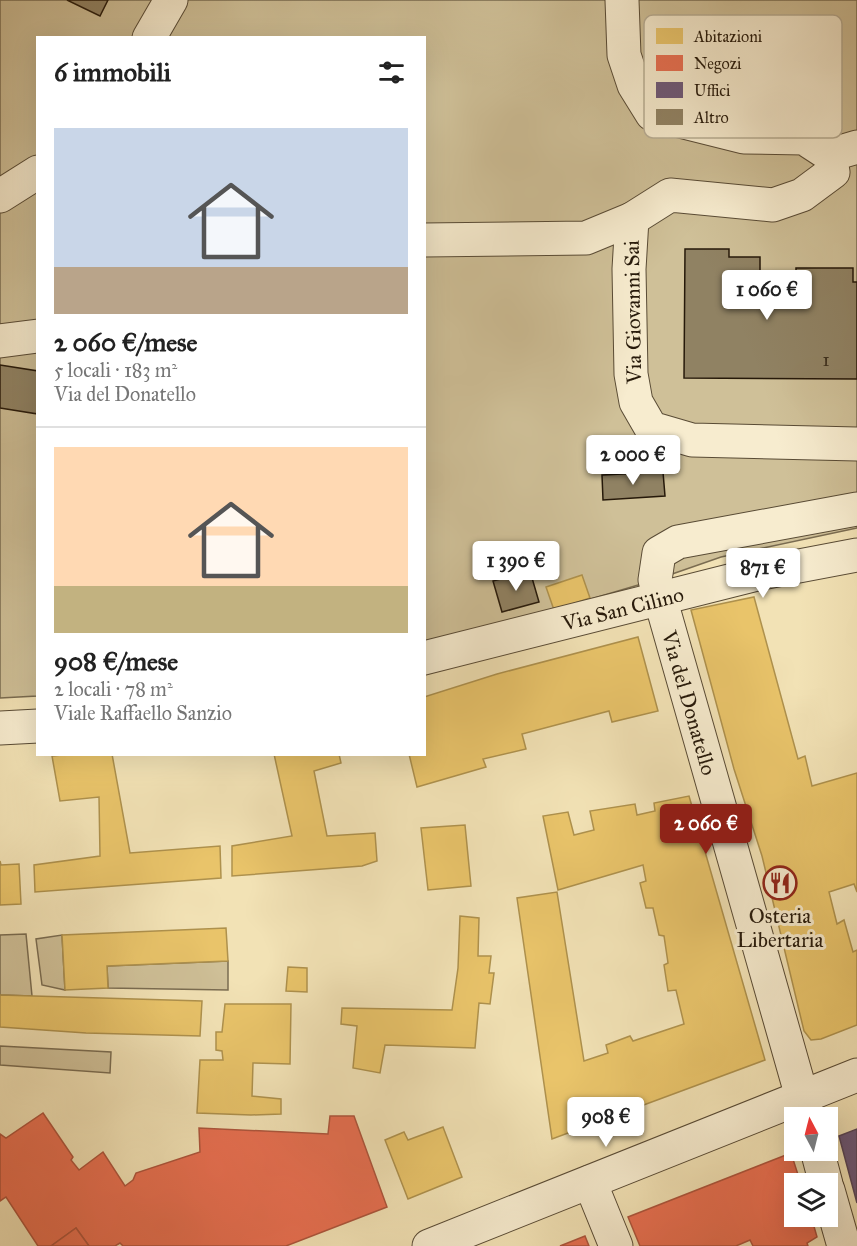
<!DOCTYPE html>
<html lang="it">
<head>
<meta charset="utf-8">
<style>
	:root { --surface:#fff; --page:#f2f2f2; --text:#222; --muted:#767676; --line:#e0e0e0; --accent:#8f2418 }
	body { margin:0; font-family:"IM FELL Great Primer",serif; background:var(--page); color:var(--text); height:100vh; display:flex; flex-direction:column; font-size:22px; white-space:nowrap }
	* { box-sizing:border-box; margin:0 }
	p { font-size:20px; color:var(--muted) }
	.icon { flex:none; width:33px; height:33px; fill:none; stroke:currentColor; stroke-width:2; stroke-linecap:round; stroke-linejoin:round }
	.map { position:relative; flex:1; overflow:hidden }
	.sheet { position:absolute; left:36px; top:36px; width:390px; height:720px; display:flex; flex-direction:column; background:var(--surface); border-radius:0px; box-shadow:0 6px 24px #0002 }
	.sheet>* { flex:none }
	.needle { width:39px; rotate:353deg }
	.tools { position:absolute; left:784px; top:1107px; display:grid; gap:12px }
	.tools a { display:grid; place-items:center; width:54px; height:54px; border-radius:0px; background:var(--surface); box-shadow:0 6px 24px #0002; font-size:30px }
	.price { position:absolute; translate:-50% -51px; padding:0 14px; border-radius:6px; background:#fff; color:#222; font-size:20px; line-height:39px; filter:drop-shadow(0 2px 3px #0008) }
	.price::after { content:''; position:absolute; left:50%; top:36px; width:18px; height:14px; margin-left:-9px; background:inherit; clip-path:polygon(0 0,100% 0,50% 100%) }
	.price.selected { background:var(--accent); color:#fff }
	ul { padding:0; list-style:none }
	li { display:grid; align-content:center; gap:12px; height:318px; padding:0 18px }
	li+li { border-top:2px solid var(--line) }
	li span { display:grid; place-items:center; height:186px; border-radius:0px; color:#555 }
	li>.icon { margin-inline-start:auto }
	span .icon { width:108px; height:108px; fill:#fffc; stroke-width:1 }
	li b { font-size:26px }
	h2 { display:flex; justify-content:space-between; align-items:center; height:72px; padding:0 18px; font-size:26px }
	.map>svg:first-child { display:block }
	.green { fill:#cfc098; stroke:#7a6c51; stroke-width:1.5 }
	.homes { fill:#e9c46a; stroke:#ae914d; stroke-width:1.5 }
	.shops { fill:#e76f51; stroke:#ad553c; stroke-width:1.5 }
	.offices { fill:#6d597a; stroke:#584658; stroke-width:1.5 }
	.building { fill:#908263; stroke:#26190a; stroke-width:1.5 }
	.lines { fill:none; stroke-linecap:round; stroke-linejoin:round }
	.minor-casing { stroke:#594b35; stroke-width:35 }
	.minor { stroke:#f7eccf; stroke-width:33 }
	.labels { text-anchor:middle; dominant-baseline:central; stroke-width:6; stroke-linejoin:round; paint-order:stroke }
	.number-label { font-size:18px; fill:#403320 }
	.street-label { font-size:21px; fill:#26190a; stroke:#f7eccf }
	.poi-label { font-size:21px; fill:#26190a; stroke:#f7eccf }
	.key { fill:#f7eccf; stroke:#b8ad94; stroke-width:1.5 }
	.key-label { font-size:16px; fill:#26190a }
</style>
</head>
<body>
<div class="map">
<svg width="857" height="1246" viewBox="0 0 857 1246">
	<rect width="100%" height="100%" fill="#f2e2b5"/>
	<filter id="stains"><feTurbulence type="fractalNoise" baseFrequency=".00333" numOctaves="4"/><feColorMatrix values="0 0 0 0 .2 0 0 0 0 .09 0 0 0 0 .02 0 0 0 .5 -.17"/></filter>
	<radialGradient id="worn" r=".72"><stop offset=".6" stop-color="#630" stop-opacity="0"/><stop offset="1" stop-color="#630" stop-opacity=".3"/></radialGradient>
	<g class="green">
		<path d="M0,0H857V528L721,557L655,580L554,610L425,643L424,38H38L37,696L0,698Z"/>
		<path d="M26,934L32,996L0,995V935Z"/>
		<path d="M62,935L65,990L42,985L36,939Z"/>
		<path d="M228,961V990L108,988L107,966Z"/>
		<path d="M0,1046L111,1052L110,1073L0,1065Z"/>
	</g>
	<g class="homes">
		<path d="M582,575L590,598L554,610L546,587Z"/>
		<path d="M754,597L798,759L805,756L812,786L857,773V892L854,884L829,892L837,924L844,920L853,952L857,950V1025L821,1039L811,1040L804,1031L762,856L734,769L691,610Z"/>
		<path d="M638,637L658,711L612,722L609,711L522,734L526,749L483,759L486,767L417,787L409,754H424V697L497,674Z"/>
		<path d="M71,754H112L130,853L220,846L221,878L35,892L34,865L100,856L99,797L60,801L52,756Z"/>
		<path d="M274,754H339L341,763L314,771L327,836L375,833L377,861L362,866L232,876V846L292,836Z"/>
		<path d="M689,796L765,1060L552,1139L517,898L557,892L584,1061L608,1053L606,1045L630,1036L633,1041L684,1024L676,990L668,991L664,965L668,963L664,936L659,935L653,908H646L640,883L646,881L643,865L558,890L543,816L568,812L574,835L594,830L590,811L635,804L637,815L655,811L654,803Z"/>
		<path d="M465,825L471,886L428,890L421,828Z"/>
		<path d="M0,861L1,865L19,864L21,904L0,905Z"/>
		<path d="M460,916L479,918L478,956H491L489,973H494L490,1004L479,1003L475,1048L385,1045L380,1073L353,1068L357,1026L341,1024L342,1008L452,1010L458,968Z"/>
		<path d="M226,928L228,961L107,966L108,988L65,990L62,935Z"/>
		<path d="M288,967L307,968V992L286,991Z"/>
		<path d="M0,995L202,1001L200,1036L86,1033L0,1027Z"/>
		<path d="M225,1004H291L290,1064L253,1063L252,1096L281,1099V1114L251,1115L197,1113L200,1060H223L222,1051L216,1050V1032H222Z"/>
		<path d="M443,1127L462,1177L408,1199L385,1140L404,1132L408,1140Z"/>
	</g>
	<g class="shops">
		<path d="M43,1113L73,1157L71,1160L79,1170L103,1152L125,1186L133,1180L136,1173L200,1152L199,1128L328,1134L330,1116H354L387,1207L286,1246H123L120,1243L115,1246H89L76,1228L51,1246H38L6,1197L0,1201V1134L6,1138Z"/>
		<path d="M791,1153L801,1184H795V1199L792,1200L795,1216H811L817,1237L807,1243L808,1246H753L750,1240L736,1246H640L628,1217Z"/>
		<path d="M76,1228L89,1246H51Z"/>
		<path d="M585,1236L589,1246H560Z"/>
	</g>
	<path class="offices" d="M857,1129V1203L839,1136Z"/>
	<g class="building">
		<path d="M67,0H108L100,16Z"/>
		<path d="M685,249H729V257H760V281H796V268H853V282H857V379L684,378Z"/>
		<path d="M0,365L38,371V414L0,408Z"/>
		<path d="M663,472L665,496L603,500L602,475Z"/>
		<path d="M530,571L539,602L502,612L493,581Z"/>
	</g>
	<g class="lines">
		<defs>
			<g id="minor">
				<path d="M622,0L624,55L634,85L652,114L744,137L804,138L830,155L857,147"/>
				<path d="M149,38L171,0"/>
				<path d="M830,155L833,172L802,195L773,205L670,195L632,219L629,269L631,374L636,402L651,428L692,440L857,444"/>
				<path d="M0,196L38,172"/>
				<path d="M424,240L586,238L632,219"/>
				<path d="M0,341L38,336"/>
				<path d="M424,658L757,574L857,555"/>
				<path d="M0,728L38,726"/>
				<path d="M808,1118L655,580L659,553L678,542L857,509"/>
				<path d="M817,1150L826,1184"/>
				<path d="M590,1182L616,1246"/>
				<path d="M828,1190L844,1246"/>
				<path d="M429,1246L857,1075"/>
			</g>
		</defs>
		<use href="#minor" class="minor-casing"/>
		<use href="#minor" class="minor"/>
	</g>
	<defs>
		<symbol id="restaurant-ring" viewBox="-11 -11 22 22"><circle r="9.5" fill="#f7eccf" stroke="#8f2418" stroke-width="1.5"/><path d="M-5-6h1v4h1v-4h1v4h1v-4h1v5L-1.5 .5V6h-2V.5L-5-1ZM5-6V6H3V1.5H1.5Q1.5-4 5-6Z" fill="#8f2418"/></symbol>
	</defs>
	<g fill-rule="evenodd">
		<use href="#restaurant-ring" x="761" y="864" width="38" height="38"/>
	</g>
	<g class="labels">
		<g class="number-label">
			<text x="826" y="360">1</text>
		</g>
		<g class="street-label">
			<text transform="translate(633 312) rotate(-91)">Via Giovanni Sai</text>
			<text transform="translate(623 609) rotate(-14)">Via San Cilino</text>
			<text transform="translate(689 703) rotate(74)">Via del Donatello</text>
		</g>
		<g class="poi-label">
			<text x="780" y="916">Osteria<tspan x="780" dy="24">Libertaria</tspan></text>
		</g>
	</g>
	<rect x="644" y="15" width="198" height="123" rx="9" class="key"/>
	<rect x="656" y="28" width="27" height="16" fill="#e9c46a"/>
	<rect x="656" y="55" width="27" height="16" fill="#e76f51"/>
	<rect x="656" y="82" width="27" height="16" fill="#6d597a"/>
	<rect x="656" y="109" width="27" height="16" fill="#908263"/>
	<g class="key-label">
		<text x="694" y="42">Abitazioni</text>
		<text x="694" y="69">Negozi</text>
		<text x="694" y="96">Uffici</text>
		<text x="694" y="123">Altro</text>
	</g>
	<rect width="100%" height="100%" filter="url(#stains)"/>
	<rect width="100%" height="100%" fill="url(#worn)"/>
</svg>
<div class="tools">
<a><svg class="needle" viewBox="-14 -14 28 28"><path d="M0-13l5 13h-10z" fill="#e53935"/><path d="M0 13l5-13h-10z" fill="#767676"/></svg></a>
<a><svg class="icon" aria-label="layers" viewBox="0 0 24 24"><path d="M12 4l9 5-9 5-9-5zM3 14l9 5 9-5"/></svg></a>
</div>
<b class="price" style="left:767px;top:321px">1 060 €</b>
<b class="price" style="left:633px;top:486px">2 000 €</b>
<b class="price" style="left:516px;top:592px">1 390 €</b>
<b class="price" style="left:763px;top:599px">871 €</b>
<b class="price selected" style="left:706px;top:855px">2 060 €</b>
<b class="price" style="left:606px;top:1148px">908 €</b>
<section class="sheet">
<h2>6 immobili<svg class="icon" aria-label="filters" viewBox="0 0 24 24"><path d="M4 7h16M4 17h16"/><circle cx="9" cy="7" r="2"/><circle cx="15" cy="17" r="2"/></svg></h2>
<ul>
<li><span style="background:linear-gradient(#c9d6e8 75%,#b9a48a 0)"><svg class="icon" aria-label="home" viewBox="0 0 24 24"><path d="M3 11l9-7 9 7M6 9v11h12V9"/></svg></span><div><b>2 060 €/mese</b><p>5 locali · 183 m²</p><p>Via del Donatello</p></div></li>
<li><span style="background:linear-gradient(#ffd9b3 75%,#c2b280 0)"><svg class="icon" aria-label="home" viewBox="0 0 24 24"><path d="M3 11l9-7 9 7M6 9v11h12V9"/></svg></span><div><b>908 €/mese</b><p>2 locali · 78 m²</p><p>Viale Raffaello Sanzio</p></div></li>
</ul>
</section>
</div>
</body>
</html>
